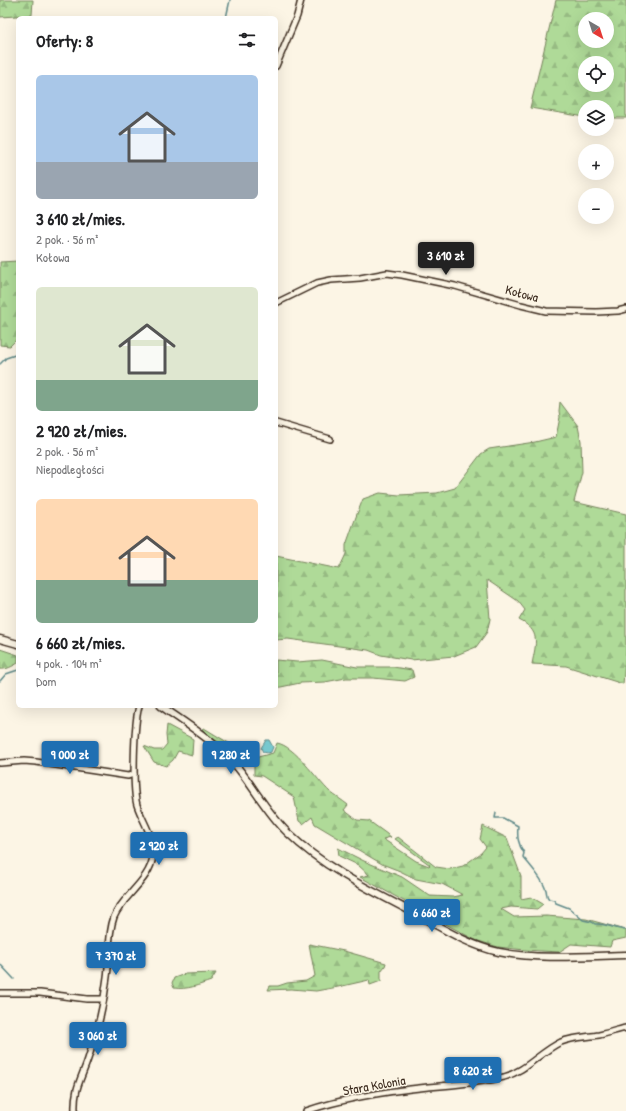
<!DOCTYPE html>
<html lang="pl">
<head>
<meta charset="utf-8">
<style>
	:root { --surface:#fff; --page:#f2f2f2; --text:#202124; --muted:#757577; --accent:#1f6fb2 }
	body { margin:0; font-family:"Patrick Hand",sans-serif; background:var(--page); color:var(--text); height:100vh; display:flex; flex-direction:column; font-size:15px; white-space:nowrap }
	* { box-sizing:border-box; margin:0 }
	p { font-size:13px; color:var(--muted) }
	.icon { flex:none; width:22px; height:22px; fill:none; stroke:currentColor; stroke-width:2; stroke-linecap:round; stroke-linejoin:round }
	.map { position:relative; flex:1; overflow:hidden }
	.drawer { position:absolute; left:16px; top:16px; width:262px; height:692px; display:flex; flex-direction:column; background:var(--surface); border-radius:6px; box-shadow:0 4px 16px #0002 }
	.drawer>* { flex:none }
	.needle { width:26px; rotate:141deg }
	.tools { position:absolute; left:578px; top:12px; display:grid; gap:8px }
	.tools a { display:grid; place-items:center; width:36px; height:36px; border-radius:50%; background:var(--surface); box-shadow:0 4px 16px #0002; font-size:20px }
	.price { position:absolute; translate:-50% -34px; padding:0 9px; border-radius:4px; background:var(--accent); color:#fff; font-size:13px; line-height:26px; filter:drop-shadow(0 1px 2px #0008) }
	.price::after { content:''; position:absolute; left:50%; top:24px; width:12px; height:9px; margin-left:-6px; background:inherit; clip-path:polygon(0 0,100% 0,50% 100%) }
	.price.current { background:#222; color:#fff }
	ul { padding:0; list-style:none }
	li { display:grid; align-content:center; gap:8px; height:212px; padding:0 20px }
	li span { display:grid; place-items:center; height:124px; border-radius:6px; color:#555 }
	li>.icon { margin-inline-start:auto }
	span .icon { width:72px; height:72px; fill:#fffc; stroke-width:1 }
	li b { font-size:17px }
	h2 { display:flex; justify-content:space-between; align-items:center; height:48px; padding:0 20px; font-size:17px }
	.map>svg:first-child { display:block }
	.green { fill:url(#green-dots); stroke:#75825b }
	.forest { fill:url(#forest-firs); stroke:#75825b; fill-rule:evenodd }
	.water { fill:#77c8ce; stroke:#5f8988 }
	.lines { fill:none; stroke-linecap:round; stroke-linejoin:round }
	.stream { stroke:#5f8988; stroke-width:1.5 }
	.minor-casing { stroke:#3b2a1e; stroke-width:8 }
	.major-casing { stroke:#3b2a1e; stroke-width:9 }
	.minor { stroke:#fcf5e5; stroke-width:5 }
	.major { stroke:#fcf5e5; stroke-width:6 }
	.labels { text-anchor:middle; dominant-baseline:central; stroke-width:3; stroke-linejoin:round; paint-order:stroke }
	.street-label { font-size:13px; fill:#3b2a1e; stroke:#fcf5e5 }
</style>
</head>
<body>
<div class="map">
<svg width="626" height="1111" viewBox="0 0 626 1111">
	<defs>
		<pattern id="green-dots" width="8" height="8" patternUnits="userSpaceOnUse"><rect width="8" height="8" fill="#afda98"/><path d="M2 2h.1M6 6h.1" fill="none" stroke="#97bb83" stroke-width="1.8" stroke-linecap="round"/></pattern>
		<pattern id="forest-firs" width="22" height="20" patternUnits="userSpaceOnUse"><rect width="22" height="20" fill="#afda98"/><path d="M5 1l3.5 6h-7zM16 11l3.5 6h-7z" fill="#97bb83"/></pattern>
	</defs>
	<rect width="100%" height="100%" fill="#fcf5e5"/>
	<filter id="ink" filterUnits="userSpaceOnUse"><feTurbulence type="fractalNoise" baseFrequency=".025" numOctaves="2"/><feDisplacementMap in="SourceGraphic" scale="8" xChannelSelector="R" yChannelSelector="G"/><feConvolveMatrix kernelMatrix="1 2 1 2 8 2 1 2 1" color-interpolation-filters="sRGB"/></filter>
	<g filter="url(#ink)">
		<path class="green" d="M204,728L232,745L233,748L229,750L226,749L204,731L202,729Z"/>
		<g class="forest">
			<path d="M0,0H33L32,15L0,17Z"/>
			<path d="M556,0H626V118H607V107H585V117L530,108ZM585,19H607V41H585ZM585,63H607V85H585Z"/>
			<path d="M18,261V338L10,346L0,345V262Z"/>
			<path d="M560,402L578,426L581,441L582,472L574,502L626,514V651L623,684L566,666L532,664C536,643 541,631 519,620L525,610L518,601L487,580L490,619L487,632L476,647L454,656L411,660L381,655L368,650L288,639L276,640V556L339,569L346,554V545L357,514L363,499L380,493L399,495L437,493L455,488L481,454L489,449L535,442L556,437L560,417L559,411Z"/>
			<path d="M0,649L18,655V663C13,666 6,670 0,669Z"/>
			<path d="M276,660L297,662L322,660L357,667H393L412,670L414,677L405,681L373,678H346L325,682L300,683L276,688Z"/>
			<path d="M167,725L193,739L192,755L178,751L173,760L166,766L154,762L144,746L154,750H162L167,744L166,735Z"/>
			<path d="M277,743C295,746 316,779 330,792C335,796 342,800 348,805L344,810L357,820L369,821L391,837L383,839L416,861L429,866L430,865L395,839L398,837L436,867L450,869L463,866L481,853L486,847L480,839L483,826L507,838L521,876V899L531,897L543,904L537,909L511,907L501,909L514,917L546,916L586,919L626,930V938L612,941L610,947L571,944L559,952L525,950L498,947L475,940L360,877L369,875L358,865L339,856L338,848L364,861L402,877L430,896L453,897L463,895L442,884L416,879L400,871L382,864L320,827L315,824L312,817L303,824L299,821L294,797L262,776L254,775V766L258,757L273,753Z"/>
			<path d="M309,944L344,951L386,963L385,966L381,971V981L370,985L369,980L338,987L316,991L291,989L268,990L270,986H278L287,983L306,981L315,976Z"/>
			<path d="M216,973L211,981C199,985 187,990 174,988L172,983L174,978L185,974Z"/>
		</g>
		<path class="water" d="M266,740H269L273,747L271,752L268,753L263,752L261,748Z"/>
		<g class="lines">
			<g class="stream">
				<path d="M226,18L230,0"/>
				<path d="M0,364L6,358L18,354"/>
				<path d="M0,681L6,674L18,670"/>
				<path d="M496,813L495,818H503L518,826C517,837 518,844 524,853L523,857C531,867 542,878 546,890C547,894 546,896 549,899L554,900L556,903L569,908L583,920L592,922L595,924C606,923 615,929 626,930"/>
				<path d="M0,964L14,979"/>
			</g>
			<defs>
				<g id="minor">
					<path d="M276,66L297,16L301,0"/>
					<path d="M276,303L317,283L331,280L360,278L387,273L402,275L455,286L521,305L546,311L596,312L618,311L626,309"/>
					<path d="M276,423L330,439"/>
					<path d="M0,763L24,761L36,762L128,776L134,774"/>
					<path d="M0,993H40L87,999H103"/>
					<path d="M75,1111C74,1088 81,1080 88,1059C97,1033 104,1004 107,977C110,957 107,936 114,917C123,895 150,881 153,856C155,837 143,823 137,805C132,787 134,724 139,706"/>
					<path d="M306,1111C345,1098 388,1091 428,1087C454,1085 479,1083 504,1077C526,1071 540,1052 561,1042C573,1037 587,1037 599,1035C608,1033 617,1030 626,1028"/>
				</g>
				<g id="major">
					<path d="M0,639L18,644"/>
					<path d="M161,706C188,725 216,742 238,768C255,789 268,814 288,833C325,869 374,892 420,916C445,930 471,946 499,952C537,960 587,956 626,955"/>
				</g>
			</defs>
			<use href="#minor" class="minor-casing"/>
			<use href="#major" class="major-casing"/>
			<use href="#minor" class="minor"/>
			<use href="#major" class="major"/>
		</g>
	</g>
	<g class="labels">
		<g class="street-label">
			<text transform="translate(522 293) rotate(15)">Kołowa</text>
			<text transform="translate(374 1085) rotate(-10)">Stara Kolonia</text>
		</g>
	</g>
</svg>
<div class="tools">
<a><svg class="needle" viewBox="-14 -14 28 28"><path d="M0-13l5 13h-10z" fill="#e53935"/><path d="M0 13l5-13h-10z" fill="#757577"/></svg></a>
<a><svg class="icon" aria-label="locate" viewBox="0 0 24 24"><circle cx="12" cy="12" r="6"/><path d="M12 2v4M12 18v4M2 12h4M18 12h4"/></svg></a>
<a><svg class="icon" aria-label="layers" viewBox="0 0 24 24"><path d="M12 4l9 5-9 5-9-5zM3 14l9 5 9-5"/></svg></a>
<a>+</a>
<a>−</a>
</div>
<b class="price current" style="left:446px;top:276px">3 610 zł</b>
<b class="price" style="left:70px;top:775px">9 000 zł</b>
<b class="price" style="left:231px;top:775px">9 280 zł</b>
<b class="price" style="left:159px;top:866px">2 920 zł</b>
<b class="price" style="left:432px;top:933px">6 660 zł</b>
<b class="price" style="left:116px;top:976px">7 370 zł</b>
<b class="price" style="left:98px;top:1056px">3 060 zł</b>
<b class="price" style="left:473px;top:1091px">8 620 zł</b>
<section class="drawer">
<h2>Oferty: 8<svg class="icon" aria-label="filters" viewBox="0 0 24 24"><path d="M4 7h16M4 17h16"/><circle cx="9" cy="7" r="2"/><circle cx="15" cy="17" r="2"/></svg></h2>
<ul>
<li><span style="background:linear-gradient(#a9c7e8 70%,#9aa5b1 0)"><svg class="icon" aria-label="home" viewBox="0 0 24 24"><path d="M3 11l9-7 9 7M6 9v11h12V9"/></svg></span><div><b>3 610 zł/mies.</b><p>2 pok. · 56 m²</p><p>Kołowa</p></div></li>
<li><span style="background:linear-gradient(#dfe7d0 75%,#7fa58c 0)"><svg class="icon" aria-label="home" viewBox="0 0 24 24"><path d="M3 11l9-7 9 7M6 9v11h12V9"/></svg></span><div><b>2 920 zł/mies.</b><p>2 pok. · 56 m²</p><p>Niepodległości</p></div></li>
<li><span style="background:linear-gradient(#ffd9b3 65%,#7fa58c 0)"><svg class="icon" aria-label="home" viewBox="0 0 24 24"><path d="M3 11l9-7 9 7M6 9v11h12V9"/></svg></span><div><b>6 660 zł/mies.</b><p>4 pok. · 104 m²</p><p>Dom</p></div></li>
</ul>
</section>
</div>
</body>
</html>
